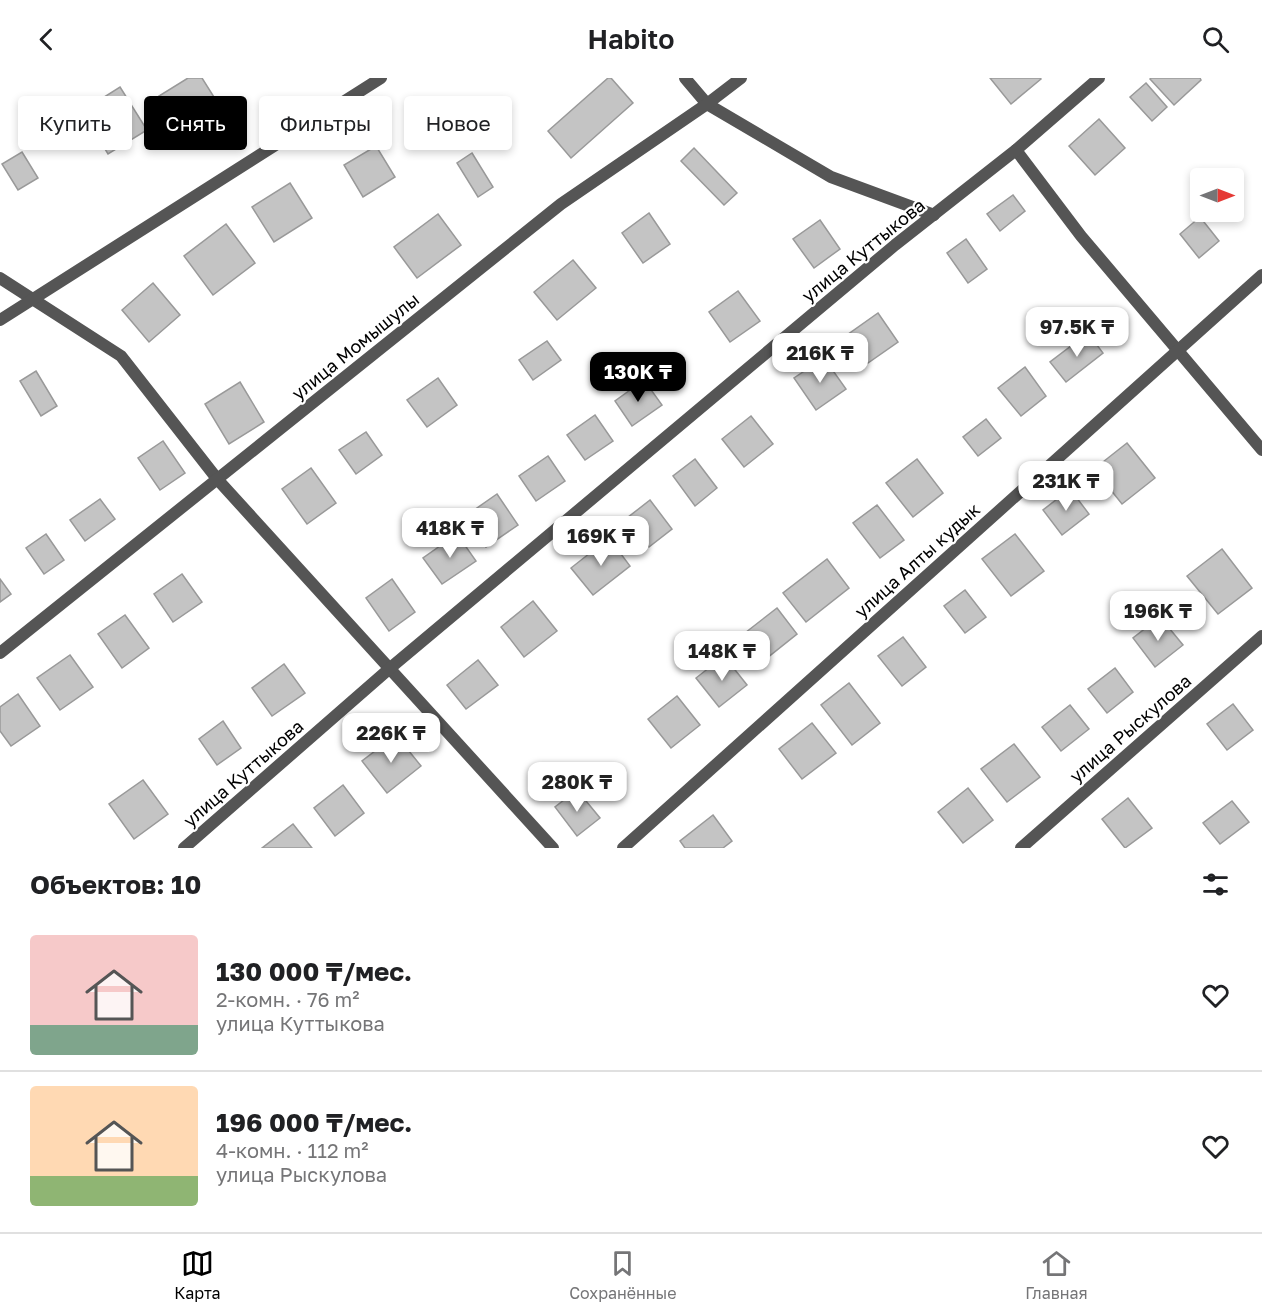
<!DOCTYPE html>
<html lang="ru">
<head>
<meta charset="utf-8">
<style>
	:root { --surface:#fff; --page:#f2f2f2; --text:#202124; --muted:#757577; --line:#e0e0e0; --accent:#000 }
	body { margin:0; font-family:"Golos Text",sans-serif; background:var(--page); color:var(--text); height:100vh; display:flex; flex-direction:column; font-size:22px; white-space:nowrap }
	* { box-sizing:border-box; margin:0 }
	p { font-size:20px; color:var(--muted) }
	.icon { flex:none; width:33px; height:33px; fill:none; stroke:currentColor; stroke-width:2; stroke-linecap:round; stroke-linejoin:round }
	.map { position:relative; height:770px; overflow:hidden }
	.details { display:flex; flex-direction:column; background:var(--surface); flex:1 }
	.details>* { flex:none }
	.hud { position:absolute; left:18px; top:18px; width:600px; height:54px; display:flex; gap:12px }
	.needle { width:39px; rotate:90deg }
	.controls { position:absolute; left:1190px; top:90px; display:grid; gap:12px }
	.controls a { display:grid; place-items:center; width:54px; height:54px; border-radius:6px; background:var(--surface); box-shadow:0 3px 9px #0003; font-size:30px }
	.price { position:absolute; translate:-50% -51px; padding:0 14px; border-radius:12px; background:#fff; color:#222; font-size:20px; line-height:39px; filter:drop-shadow(0 2px 3px #0008) }
	.price::after { content:''; position:absolute; left:50%; top:36px; width:18px; height:14px; margin-left:-9px; background:inherit; clip-path:polygon(0 0,100% 0,50% 100%) }
	.price.on { background:var(--accent); color:#fff }
	ul { padding:0; list-style:none }
	li { display:flex; align-items:center; gap:18px; height:150px; padding:0 30px }
	li+li { border-top:2px solid var(--line) }
	li span { display:grid; place-items:center; flex:none; width:168px; height:120px; border-radius:6px; color:#555 }
	li>.icon { margin-inline-start:auto }
	span .icon { width:72px; height:72px; fill:#fffc; stroke-width:1 }
	li b { font-size:26px }
	h2 { display:flex; justify-content:space-between; align-items:center; height:72px; padding:0 30px; font-size:26px }
	.tag { padding:0 21px; border-radius:6px; background:var(--surface); box-shadow:0 3px 9px #0003; font-size:21px; line-height:54px }
	.tag.on { background:var(--accent); color:#fff }
	header { display:flex; justify-content:space-between; align-items:center; height:78px; padding:0 30px; background:var(--surface); font-size:27px; font-weight:600 }
	.tab-bar { display:flex; justify-content:space-around; align-items:center; height:84px; border-top:2px solid var(--line); background:var(--surface); font-size:16px; color:var(--muted) }
	.tab-bar a { display:grid; justify-items:center; gap:3px }
	.tab-bar .on { color:var(--accent) }
	.map>svg:first-child { display:block }
	.building { fill:#c4c4c4; stroke:#999; stroke-width:1.5 }
	.lines { fill:none; stroke-linecap:round; stroke-linejoin:round }
	.street { stroke:#555; stroke-width:12 }
	.labels { text-anchor:middle; dominant-baseline:central; stroke-width:4.5; stroke-linejoin:round; paint-order:stroke }
	.street-label { font-size:18px; fill:#000; stroke:#fff }
</style>
</head>
<body>
<header><svg class="icon" aria-label="back" viewBox="0 0 24 24"><path d="M15 5l-7 7 7 7"/></svg>Habito<svg class="icon" aria-label="search" viewBox="0 0 24 24"><circle cx="10" cy="10" r="6"/><path d="M15 15l6 6"/></svg></header>
<div class="map">
<svg width="1262" height="770" viewBox="0 0 1262 770">
	<rect width="100%" height="100%" fill="#fff"/>
	<g class="building">
		<path d="M188,0H202L219,27L181,52L159,18Z"/>
		<path d="M608,0H611L633,25L571,80L548,53Z"/>
		<path d="M990,0H1040L1041,1L1011,26Z"/>
		<path d="M1151,0H1200L1201,2L1174,27L1150,1Z"/>
		<path d="M1146,5L1167,29L1152,43L1130,19Z"/>
		<path d="M120,9L147,52L108,76L82,33Z"/>
		<path d="M1099,41L1125,70L1095,97L1069,68Z"/>
		<path d="M376,68L395,99L363,119L344,87Z"/>
		<path d="M694,70L737,115L724,127L681,83Z"/>
		<path d="M22,74L38,100L18,112L2,86Z"/>
		<path d="M472,75L493,109L478,119L457,85Z"/>
		<path d="M290,105L312,140L274,164L252,129Z"/>
		<path d="M1013,117L1025,133L1000,153L987,136Z"/>
		<path d="M649,135L670,166L643,185L622,155Z"/>
		<path d="M438,136L461,167L417,200L394,169Z"/>
		<path d="M1200,139L1219,163L1199,180L1180,156Z"/>
		<path d="M820,142L840,171L814,190L793,161Z"/>
		<path d="M226,146L255,185L213,217L184,178Z"/>
		<path d="M966,161L987,191L968,205L947,175Z"/>
		<path d="M573,182L596,210L557,242L534,214Z"/>
		<path d="M153,205L180,237L149,264L122,232Z"/>
		<path d="M738,213L760,243L730,264L709,234Z"/>
		<path d="M878,235L898,264L868,285L847,257Z"/>
		<path d="M1088,255L1103,275L1066,304L1050,284Z"/>
		<path d="M547,263L561,282L533,302L519,282Z"/>
		<path d="M824,280L846,311L816,332L794,300Z"/>
		<path d="M1025,289L1046,318L1021,338L998,310Z"/>
		<path d="M36,293L57,328L41,338L20,303Z"/>
		<path d="M438,300L457,327L427,349L407,322Z"/>
		<path d="M644,302L662,327L632,348L615,323Z"/>
		<path d="M240,304L264,344L229,366L205,326Z"/>
		<path d="M595,337L613,363L585,382L567,357Z"/>
		<path d="M751,338L773,366L744,389L722,361Z"/>
		<path d="M986,341L1001,360L978,378L963,359Z"/>
		<path d="M366,354L382,377L356,396L339,372Z"/>
		<path d="M163,363L185,395L160,412L138,380Z"/>
		<path d="M1127,365L1155,400L1122,426L1094,391Z"/>
		<path d="M548,378L565,403L536,423L519,398Z"/>
		<path d="M695,381L717,410L695,428L673,398Z"/>
		<path d="M917,381L943,415L913,439L886,405Z"/>
		<path d="M311,390L336,425L307,446L282,411Z"/>
		<path d="M1070,411L1089,436L1062,457L1043,432Z"/>
		<path d="M497,416L518,447L486,469L464,439Z"/>
		<path d="M100,421L115,441L85,463L70,442Z"/>
		<path d="M650,422L672,451L649,469L627,440Z"/>
		<path d="M877,427L904,462L880,480L853,445Z"/>
		<path d="M46,456L64,482L44,496L26,470Z"/>
		<path d="M457,456L476,483L442,506L423,480Z"/>
		<path d="M1015,456L1044,493L1011,518L982,481Z"/>
		<path d="M609,460L630,488L593,517L571,490Z"/>
		<path d="M1222,471L1252,510L1218,536L1187,498Z"/>
		<path d="M827,481L849,510L806,544L783,515Z"/>
		<path d="M182,496L202,524L173,544L154,516Z"/>
		<path d="M0,501L11,516L0,524Z"/>
		<path d="M392,501L415,534L389,553L366,520Z"/>
		<path d="M965,512L986,539L965,555L944,528Z"/>
		<path d="M533,523L557,553L524,579L501,549Z"/>
		<path d="M777,530L797,556L762,584L741,558Z"/>
		<path d="M125,537L149,570L122,590L98,556Z"/>
		<path d="M1160,539L1183,567L1155,589L1133,560Z"/>
		<path d="M903,559L926,589L902,608L878,578Z"/>
		<path d="M70,577L93,609L60,632L37,600Z"/>
		<path d="M724,578L747,607L719,629L696,600Z"/>
		<path d="M478,582L498,607L466,631L447,607Z"/>
		<path d="M284,586L305,615L272,638L252,610Z"/>
		<path d="M1115,590L1133,614L1107,635L1088,611Z"/>
		<path d="M849,605L880,645L852,667L821,627Z"/>
		<path d="M18,616L40,648L11,668L0,653V629Z"/>
		<path d="M677,618L700,647L671,670L648,641Z"/>
		<path d="M1233,626L1253,652L1227,672L1207,646Z"/>
		<path d="M1070,627L1089,651L1061,673L1042,649Z"/>
		<path d="M223,643L241,670L217,687L199,661Z"/>
		<path d="M812,645L836,675L802,701L779,671Z"/>
		<path d="M396,657L421,688L387,715L362,683Z"/>
		<path d="M1014,666L1040,699L1007,724L981,691Z"/>
		<path d="M143,702L168,736L134,761L109,726Z"/>
		<path d="M343,707L364,735L335,758L314,730Z"/>
		<path d="M968,710L993,742L963,765L938,734Z"/>
		<path d="M577,712L600,740L577,758L555,729Z"/>
		<path d="M1128,720L1152,750L1125,770L1102,741Z"/>
		<path d="M1232,723L1249,744L1220,766L1203,745Z"/>
		<path d="M713,737L732,763L723,770H685L680,763Z"/>
		<path d="M293,746L312,770H262Z"/>
	</g>
	<g class="lines">
		<g class="street">
			<path d="M685,0L707,26L831,99L934,137"/>
			<path d="M1016,72L1081,158L1262,372"/>
			<path d="M0,200L121,278L218,402L553,770"/>
			<path d="M0,242L381,0"/>
			<path d="M0,575L561,126L707,26L741,0"/>
			<path d="M184,770L389,591L895,167L1016,72L1099,0"/>
			<path d="M623,770L1262,197"/>
			<path d="M1021,770L1262,558"/>
		</g>
	</g>
	<g class="labels">
		<g class="street-label">
			<text transform="translate(863 172) rotate(-39)">улица Куттыкова</text>
			<text transform="translate(355 268) rotate(-39)">улица Момышулы</text>
			<text transform="translate(917 482) rotate(-42)">улица Алты кудык</text>
			<text transform="translate(1130 650) rotate(-41)">улица Рыскулова</text>
			<text transform="translate(243 695) rotate(-41)">улица Куттыкова</text>
		</g>
	</g>
</svg>
<div class="controls">
<a><svg class="needle" viewBox="-14 -14 28 28"><path d="M0-13l5 13h-10z" fill="#e53935"/><path d="M0 13l5-13h-10z" fill="#757577"/></svg></a>
</div>
<b class="price" style="left:1077px;top:280px">97.5K ₸</b>
<b class="price" style="left:820px;top:306px">216K ₸</b>
<b class="price on" style="left:638px;top:325px">130K ₸</b>
<b class="price" style="left:1066px;top:434px">231K ₸</b>
<b class="price" style="left:450px;top:481px">418K ₸</b>
<b class="price" style="left:601px;top:489px">169K ₸</b>
<b class="price" style="left:1158px;top:564px">196K ₸</b>
<b class="price" style="left:722px;top:604px">148K ₸</b>
<b class="price" style="left:391px;top:686px">226K ₸</b>
<b class="price" style="left:577px;top:735px">280K ₸</b>
<div class="hud">
<a class="tag">Купить</a>
<a class="tag on">Снять</a>
<a class="tag">Фильтры</a>
<a class="tag">Новое</a>
</div>
</div>
<section class="details">
<h2>Объектов: 10<svg class="icon" aria-label="filters" viewBox="0 0 24 24"><path d="M4 7h16M4 17h16"/><circle cx="9" cy="7" r="2"/><circle cx="15" cy="17" r="2"/></svg></h2>
<ul>
<li><span style="background:linear-gradient(#f6c9c9 75%,#7fa58c 0)"><svg class="icon" aria-label="home" viewBox="0 0 24 24"><path d="M3 11l9-7 9 7M6 9v11h12V9"/></svg></span><div><b>130 000 ₸/мес.</b><p>2-комн. · 76 m²</p><p>улица Куттыкова</p></div><svg class="icon" aria-label="heart" viewBox="0 0 24 24"><path d="M12 20l-8-8c-3-5 5-10 8-4 3-6 11-1 8 4z"/></svg></li>
<li><span style="background:linear-gradient(#ffd9b3 75%,#8fb573 0)"><svg class="icon" aria-label="home" viewBox="0 0 24 24"><path d="M3 11l9-7 9 7M6 9v11h12V9"/></svg></span><div><b>196 000 ₸/мес.</b><p>4-комн. · 112 m²</p><p>улица Рыскулова</p></div><svg class="icon" aria-label="heart" viewBox="0 0 24 24"><path d="M12 20l-8-8c-3-5 5-10 8-4 3-6 11-1 8 4z"/></svg></li>
</ul>
</section>
<nav class="tab-bar">
<a class="on"><svg class="icon" aria-label="map" viewBox="0 0 24 24"><path d="M3 6l6-2 6 2 6-2v14l-6 2-6-2-6 2zM9 4v14M15 6v14"/></svg>Карта</a>
<a><svg class="icon" aria-label="saved" viewBox="0 0 24 24"><path d="M7 4h10v16l-5-4-5 4z"/></svg>Сохранённые</a>
<a><svg class="icon" aria-label="home" viewBox="0 0 24 24"><path d="M3 11l9-7 9 7M6 9v11h12V9"/></svg>Главная</a>
</nav>
</body>
</html>
